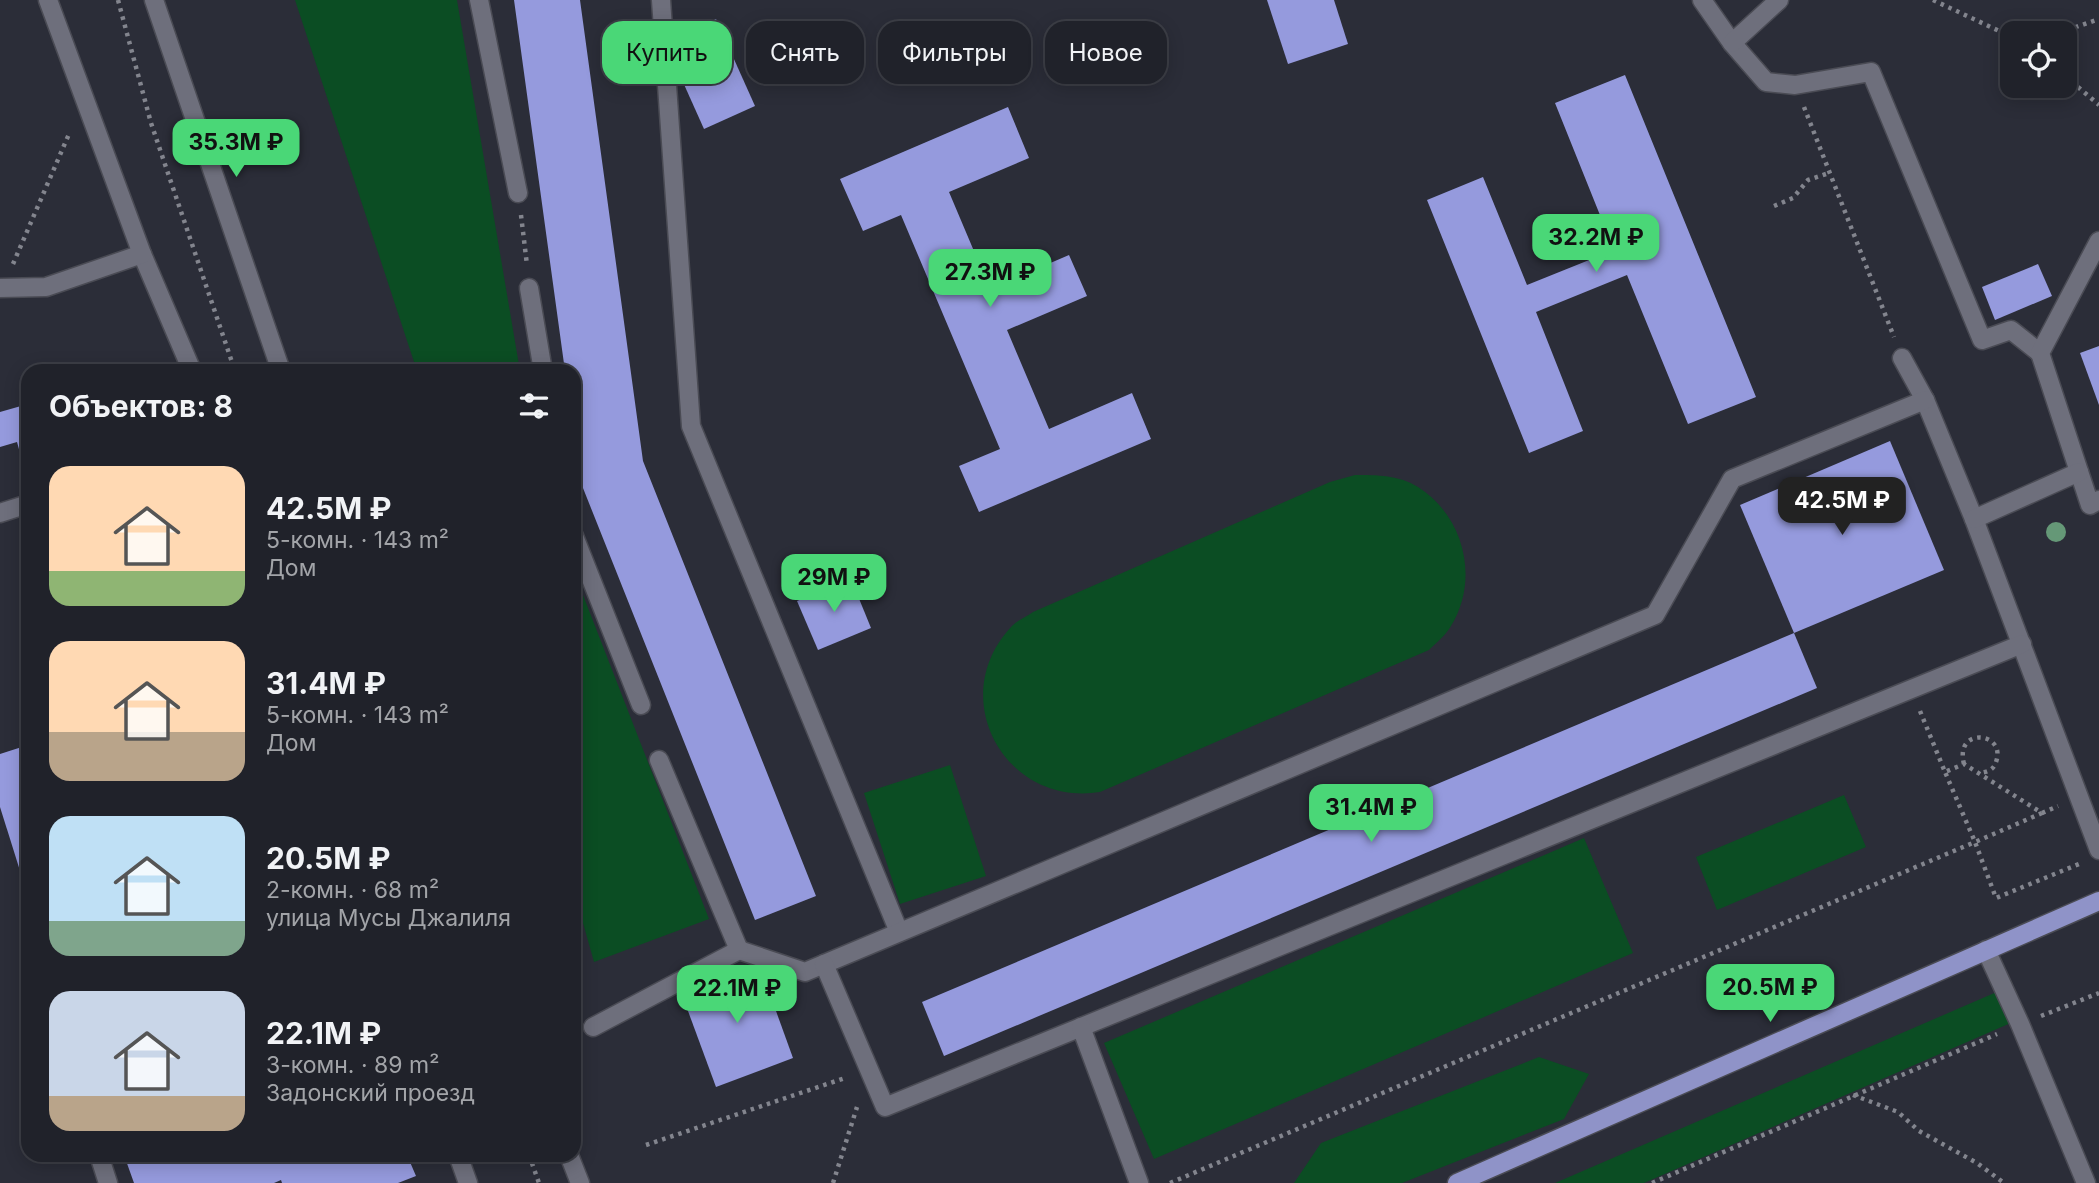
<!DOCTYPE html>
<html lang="ru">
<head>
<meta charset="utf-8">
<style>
	:root { --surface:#20222a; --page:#2d2f36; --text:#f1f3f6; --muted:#a2a4a8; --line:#3d3f47; --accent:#4ad777 }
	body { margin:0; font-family:Inter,sans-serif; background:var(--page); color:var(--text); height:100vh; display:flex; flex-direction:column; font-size:26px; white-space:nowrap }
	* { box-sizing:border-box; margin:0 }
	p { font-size:23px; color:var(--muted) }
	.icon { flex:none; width:38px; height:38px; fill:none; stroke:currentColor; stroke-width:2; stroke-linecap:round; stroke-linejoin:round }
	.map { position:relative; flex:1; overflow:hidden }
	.side { position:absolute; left:21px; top:364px; width:560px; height:798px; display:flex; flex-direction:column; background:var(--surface); border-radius:21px; box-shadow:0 4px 18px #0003,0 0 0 2px var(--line) }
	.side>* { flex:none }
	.hud { position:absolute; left:602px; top:21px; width:665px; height:63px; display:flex; gap:14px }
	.controls { position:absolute; left:2000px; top:21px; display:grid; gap:14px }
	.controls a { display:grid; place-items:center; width:77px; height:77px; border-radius:14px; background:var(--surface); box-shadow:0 4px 18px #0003,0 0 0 2px var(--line); font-size:35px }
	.price { position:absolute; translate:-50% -60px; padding:0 16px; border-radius:14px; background:var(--accent); color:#111; font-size:23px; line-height:46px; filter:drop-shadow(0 2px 4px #0008) }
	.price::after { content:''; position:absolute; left:50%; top:42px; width:21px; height:16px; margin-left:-10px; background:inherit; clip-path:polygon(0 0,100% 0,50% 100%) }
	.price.current { background:#222; color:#fff }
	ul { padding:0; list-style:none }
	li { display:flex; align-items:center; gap:21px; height:175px; padding:0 28px }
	li span { display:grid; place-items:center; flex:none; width:196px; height:140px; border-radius:21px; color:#555 }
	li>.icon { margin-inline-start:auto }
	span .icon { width:84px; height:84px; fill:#fffc; stroke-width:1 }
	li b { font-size:30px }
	h2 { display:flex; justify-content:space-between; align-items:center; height:84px; padding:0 28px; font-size:30px }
	.tag { padding:0 24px; border-radius:21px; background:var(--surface); box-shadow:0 4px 18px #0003,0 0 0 2px var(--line); font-size:24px; line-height:63px }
	.tag.current { background:var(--accent); color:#111 }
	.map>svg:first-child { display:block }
	.green { fill:#0b4d23 }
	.building { fill:#959add }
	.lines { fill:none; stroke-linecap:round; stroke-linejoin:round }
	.minor-casing { stroke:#4a4b54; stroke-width:21 }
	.major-casing { stroke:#4a4b54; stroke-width:21 }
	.path { stroke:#83858e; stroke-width:4.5; stroke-dasharray:3.5 5; stroke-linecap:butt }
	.minor { stroke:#6e6f7c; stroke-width:18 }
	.major { stroke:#8f93c8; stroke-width:18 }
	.tree { fill:#659877 }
</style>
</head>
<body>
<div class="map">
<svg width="2099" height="1183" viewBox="0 0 2099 1183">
	<rect width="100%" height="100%" fill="#2b2d38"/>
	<g class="green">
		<path d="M295,0H457L520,371H417Z"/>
		<path d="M1355,475C1377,475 1399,475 1418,487C1464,516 1480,579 1451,626C1446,635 1436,643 1429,650L1100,792C1005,807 945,698 1011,627C1016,621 1026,617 1033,612L1330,482Z"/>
		<path d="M574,572L709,919L594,962L574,891Z"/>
		<path d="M950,765L986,876L900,904L864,793Z"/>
		<path d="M1844,795L1866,847L1717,910L1696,857Z"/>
		<path d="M1584,838L1633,953L1154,1159L1104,1043Z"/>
		<path d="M1999,991L2013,1022L1644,1183H1555Z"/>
		<path d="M1539,1057L1589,1074L1564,1119L1402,1183H1294L1321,1143Z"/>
	</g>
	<g class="building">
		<path d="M514,0H580L643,461L816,896L755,920L579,478L574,439V371H565Z"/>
		<path d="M1267,0H1334L1348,44L1288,64Z"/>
		<path d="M716,19L755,106L704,129L665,42Z"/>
		<path d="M1625,75L1756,397L1688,424L1627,275L1536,312L1583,431L1529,453L1427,200L1483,177L1527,285L1614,250L1555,103Z"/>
		<path d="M1008,107L1029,158L949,192L990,289L1069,255L1087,296L1007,330L1049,429L1132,393L1151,439L979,512L959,466L1000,449L901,215L863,231L840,179Z"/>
		<path d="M2038,264L2052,296L1995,320L1982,287Z"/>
		<path d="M2099,346V405L2080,353Z"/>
		<path d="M28,404V478H27L17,442L0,447V412Z"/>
		<path d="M1890,441L1944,570L1794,633L1740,505Z"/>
		<path d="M851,579L871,628L818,650L797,601Z"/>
		<path d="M1794,633L1817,688L944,1056L922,1002Z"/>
		<path d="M28,745V893H27L0,807V754Z"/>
		<path d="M759,964L793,1058L716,1087L681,992Z"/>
		<path d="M124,1155H407L416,1176L398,1183H282L281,1180L274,1183H134Z"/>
	</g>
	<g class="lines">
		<defs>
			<g id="minor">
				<path d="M154,0L281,371"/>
				<path d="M479,0L518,193"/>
				<path d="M661,0L691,426L899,932"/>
				<path d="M1702,0L1732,43L1766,82L1795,85L1871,72L1982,340L2011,330L2040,353"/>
				<path d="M1732,43L1779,0"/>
				<path d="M2099,241L2040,353L2090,505L2099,500"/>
				<path d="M142,254L192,371"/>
				<path d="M0,288L46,287L142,254L48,0"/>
				<path d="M529,288L543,371"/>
				<path d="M1902,358L1925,400L1974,519L2099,850"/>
				<path d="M0,513L28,504"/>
				<path d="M1974,519L2079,472"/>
				<path d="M574,536L641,705"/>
				<path d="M739,950L805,972L1655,615L1732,479L1925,400"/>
				<path d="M1986,950L2020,1024L2086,1183"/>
				<path d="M824,964L885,1107L2022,644"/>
				<path d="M593,1027L739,950L659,760"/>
				<path d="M1081,1027L1139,1183"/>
				<path d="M99,1155L108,1183"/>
				<path d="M458,1155L468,1183"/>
				<path d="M569,1155L580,1183"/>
			</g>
			<path id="major" d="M1457,1183L2099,901"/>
		</defs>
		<use href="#minor" class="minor-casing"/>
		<use href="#major" class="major-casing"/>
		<g class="path">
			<path d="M118,0L151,123L235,371"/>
			<path d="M1933,0L2012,37"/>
			<path d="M2059,33L2099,19"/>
			<path d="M2065,76L2099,105"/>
			<path d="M1804,107L1894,337"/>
			<path d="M1774,206L1793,198L1808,180L1829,173"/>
			<path d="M521,215L527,265"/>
			<path d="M13,264L69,134"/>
			<path d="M1920,711L1945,772L1964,764L2042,813L1975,842L1945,772"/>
			<path d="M1964,764C1954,726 2007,732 1996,762C1994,770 1987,772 1979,773"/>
			<path d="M2042,813L2058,806"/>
			<path d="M2041,1016L2099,993"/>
			<path d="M1853,1095L1898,1112L1919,1131L1977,1163L2004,1183"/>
			<path d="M646,1145L845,1078"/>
			<path d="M529,1155L539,1183"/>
			<path d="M833,1183L857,1107"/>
			<path d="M1170,1183L1975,842L1996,898L2079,864"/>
			<path d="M1652,1183L1997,1034"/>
		</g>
		<use href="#minor" class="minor"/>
		<use href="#major" class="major"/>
	</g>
	<circle class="tree" cx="2056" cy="532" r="10"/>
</svg>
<div class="controls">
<a><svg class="icon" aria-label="locate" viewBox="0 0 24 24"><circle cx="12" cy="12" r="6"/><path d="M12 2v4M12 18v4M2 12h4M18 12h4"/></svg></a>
</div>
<b class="price" style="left:236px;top:179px">35.3M ₽</b>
<b class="price" style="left:1596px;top:274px">32.2M ₽</b>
<b class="price" style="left:990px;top:309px">27.3M ₽</b>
<b class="price current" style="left:1842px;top:537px">42.5M ₽</b>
<b class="price" style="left:834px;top:614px">29M ₽</b>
<b class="price" style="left:1371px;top:844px">31.4M ₽</b>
<b class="price" style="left:1770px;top:1024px">20.5M ₽</b>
<b class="price" style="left:737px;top:1025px">22.1M ₽</b>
<div class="hud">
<a class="tag current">Купить</a>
<a class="tag">Снять</a>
<a class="tag">Фильтры</a>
<a class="tag">Новое</a>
</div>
<section class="side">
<h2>Объектов: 8<svg class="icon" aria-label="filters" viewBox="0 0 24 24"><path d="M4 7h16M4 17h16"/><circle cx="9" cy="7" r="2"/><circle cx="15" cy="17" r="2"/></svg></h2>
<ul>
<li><span style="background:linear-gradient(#ffd9b3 75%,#8fb573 0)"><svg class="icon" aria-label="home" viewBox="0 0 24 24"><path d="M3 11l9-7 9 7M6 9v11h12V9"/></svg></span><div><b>42.5M ₽</b><p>5-комн. · 143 m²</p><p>Дом</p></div></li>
<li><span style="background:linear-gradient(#ffd9b3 65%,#b9a48a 0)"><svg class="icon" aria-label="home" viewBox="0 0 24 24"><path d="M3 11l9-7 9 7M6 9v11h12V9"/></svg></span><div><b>31.4M ₽</b><p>5-комн. · 143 m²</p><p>Дом</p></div></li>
<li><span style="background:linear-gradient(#bfe0f5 75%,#7fa58c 0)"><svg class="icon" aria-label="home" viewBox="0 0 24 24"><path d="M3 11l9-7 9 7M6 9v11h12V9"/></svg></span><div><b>20.5M ₽</b><p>2-комн. · 68 m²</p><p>улица Мусы Джалиля</p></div></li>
<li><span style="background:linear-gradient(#c9d6e8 75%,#b9a48a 0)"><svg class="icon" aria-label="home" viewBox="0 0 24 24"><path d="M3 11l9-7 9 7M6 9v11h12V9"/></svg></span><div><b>22.1M ₽</b><p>3-комн. · 89 m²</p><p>Задонский проезд</p></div></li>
</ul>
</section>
</div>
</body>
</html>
